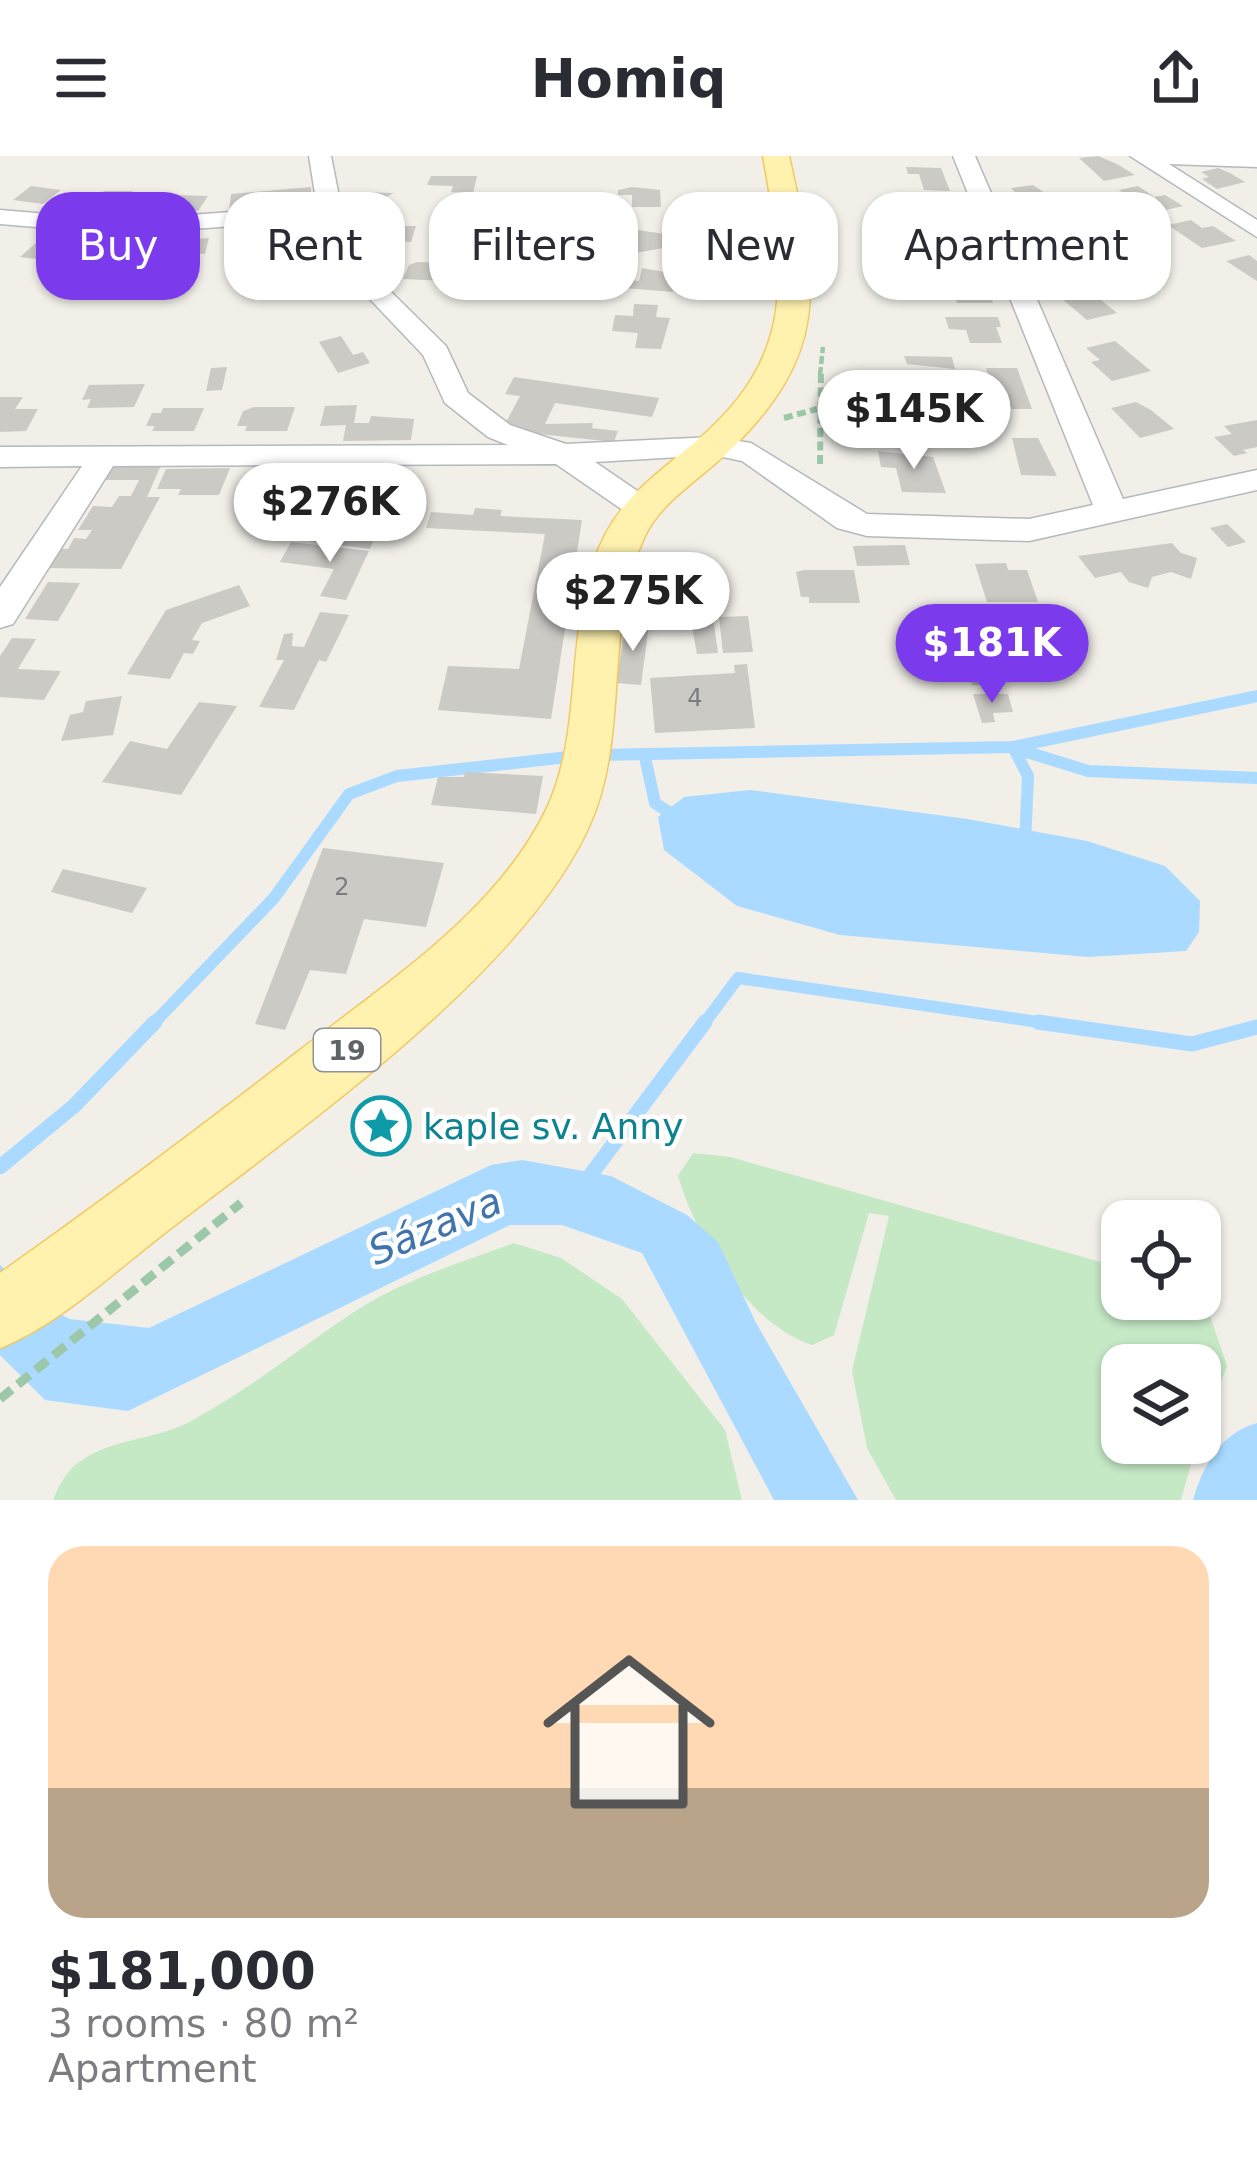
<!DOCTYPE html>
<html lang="en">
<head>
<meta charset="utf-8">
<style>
	:root { --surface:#fff; --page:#f7f7f7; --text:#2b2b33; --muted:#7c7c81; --accent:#7c3aed }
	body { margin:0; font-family:"DejaVu Sans",sans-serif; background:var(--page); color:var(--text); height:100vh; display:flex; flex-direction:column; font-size:45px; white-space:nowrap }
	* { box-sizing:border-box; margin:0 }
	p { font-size:39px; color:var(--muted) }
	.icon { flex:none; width:66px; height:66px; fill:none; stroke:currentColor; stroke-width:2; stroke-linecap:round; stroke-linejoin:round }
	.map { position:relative; height:1344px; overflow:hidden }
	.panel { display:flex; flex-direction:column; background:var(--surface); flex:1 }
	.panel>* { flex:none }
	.hud { position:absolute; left:36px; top:36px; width:1185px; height:108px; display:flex; gap:24px }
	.tools { position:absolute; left:1101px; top:1044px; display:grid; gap:24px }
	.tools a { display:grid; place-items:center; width:120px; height:120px; border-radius:24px; background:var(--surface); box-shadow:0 3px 9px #0004; font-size:60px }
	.price { position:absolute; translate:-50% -102px; padding:0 27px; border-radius:42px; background:#fff; color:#222; font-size:39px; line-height:78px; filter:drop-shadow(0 3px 6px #0008) }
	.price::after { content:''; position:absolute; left:50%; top:72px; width:36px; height:27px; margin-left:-18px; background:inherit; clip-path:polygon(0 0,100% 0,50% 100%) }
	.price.active { background:var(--accent); color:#fff }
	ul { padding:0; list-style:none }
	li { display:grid; align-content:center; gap:24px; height:636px; padding:0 48px }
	li span { display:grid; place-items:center; height:372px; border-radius:36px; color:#555 }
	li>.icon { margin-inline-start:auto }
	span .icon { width:216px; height:216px; fill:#fffc; stroke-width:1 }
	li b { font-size:51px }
	.tag { padding:0 42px; border-radius:36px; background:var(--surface); box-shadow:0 3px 9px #0004; font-size:42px; line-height:108px }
	.tag.active { background:var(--accent); color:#fff }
	header { display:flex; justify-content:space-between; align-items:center; height:156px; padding:0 48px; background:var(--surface); font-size:54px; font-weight:600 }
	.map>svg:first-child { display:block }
	.green { fill:#c5e8c5 }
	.water { fill:#aadaff }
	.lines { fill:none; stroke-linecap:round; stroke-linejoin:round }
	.stream-far1 { stroke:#aadaff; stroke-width:12 }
	.stream { stroke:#aadaff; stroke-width:15 }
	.building { fill:#cccac5 }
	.minor-casing { stroke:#b5b8bc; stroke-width:3 }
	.major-casing { stroke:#f2c960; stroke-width:3 }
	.path-far2 { stroke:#9cc7a9; stroke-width:4.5; stroke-dasharray:8 3; stroke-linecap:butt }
	.path-far1 { stroke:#9cc7a9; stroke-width:6; stroke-dasharray:9 4.5; stroke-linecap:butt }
	.path { stroke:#9cc7a9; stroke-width:9; stroke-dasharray:15 8; stroke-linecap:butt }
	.minor { fill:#fff; fill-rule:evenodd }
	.major { fill:#fff2af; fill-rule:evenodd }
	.labels { text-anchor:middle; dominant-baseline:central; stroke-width:9; stroke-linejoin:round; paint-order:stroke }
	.number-label { font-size:24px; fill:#7a7d7f }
	.shield { fill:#fff; stroke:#8f9295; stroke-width:3 }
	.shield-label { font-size:27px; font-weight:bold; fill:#5f6368 }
	.near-culture-label { font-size:36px; fill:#0d838f; stroke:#fff; text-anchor:start }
	.near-water-label { font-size:39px; font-style:italic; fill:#4174aa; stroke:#fff }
</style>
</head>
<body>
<header><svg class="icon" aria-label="menu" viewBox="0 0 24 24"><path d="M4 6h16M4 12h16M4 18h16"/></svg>Homiq<svg class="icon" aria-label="share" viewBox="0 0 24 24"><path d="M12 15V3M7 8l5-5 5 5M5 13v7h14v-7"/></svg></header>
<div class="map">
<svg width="1257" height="1344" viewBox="0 0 1257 1344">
	<rect width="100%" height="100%" fill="#f1efe8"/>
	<g class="green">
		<path d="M693,997L730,1001L1097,1105L1122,1114V1143H1194L1207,1151L1227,1210L1200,1279V1209H1122V1287H1197L1181,1344H896L867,1292L852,1215L889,1060L869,1057L834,1179L812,1189C747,1167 697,1083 678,1020Z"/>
		<path d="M514,1087L561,1102L622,1143L725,1274L742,1344H53C57,1333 64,1320 72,1312C106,1281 153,1286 191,1265C251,1233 303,1189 360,1152C407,1123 462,1106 514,1087Z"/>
	</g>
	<g class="water">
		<path d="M750,634L967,663L1087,685L1165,710L1200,745L1199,776L1186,795L1088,801L840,779L737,750L664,694L658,661L684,641Z"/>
		<path d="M522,1004L611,1020L687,1059L718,1086L755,1165L858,1344H774L642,1097L562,1069H510L128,1255L45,1244L0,1199V1109L45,1151L70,1163L149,1172L491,1009Z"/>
		<path d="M1257,1267V1344H1193C1203,1309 1221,1277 1257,1267Z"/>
	</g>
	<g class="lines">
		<g class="stream-far1">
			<path d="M1013,591L1028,620L1025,688"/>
			<path d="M1014,592L1088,615L1257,622"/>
			<path d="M598,599L1013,591L1257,540"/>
			<path d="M645,601L655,647L679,663"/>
			<path d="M152,869L274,742L349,638L397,620L577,600"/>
			<path d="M703,869L738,822L1059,869"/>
		</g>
		<g class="stream">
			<path d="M1038,866L1192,888L1257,871"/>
			<path d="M0,1011L74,950L155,866"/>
			<path d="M583,1029L705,866"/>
		</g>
	</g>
	<g class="building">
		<path d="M1098,0L1117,8L1135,19L1104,25L1079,2Z"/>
		<path d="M906,11L941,12L950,35L924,34L919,18H908Z"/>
		<path d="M1218,12L1230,17L1245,26L1217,33L1202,23L1209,21L1201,16Z"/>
		<path d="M431,20H477L473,37L451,36L453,30L427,29Z"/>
		<path d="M1033,29L1045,37L1060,49L1031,53L1011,32Z"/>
		<path d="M31,30L61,34L43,48L13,44Z"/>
		<path d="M1138,30L1154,41L1165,39L1183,50L1152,57L1119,34Z"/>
		<path d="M311,31V44L229,54L231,38Z"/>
		<path d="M632,31L660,34L661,51H632V39H618V34Z"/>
		<path d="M104,35H133L121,53L92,52Z"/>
		<path d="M364,36L394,37L384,42L381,50H358Z"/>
		<path d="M168,39H175L208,40L198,55L158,52Z"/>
		<path d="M921,46H948L963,70L929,69Z"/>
		<path d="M630,59L637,74L665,78L668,91L636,97L622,76L598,79L593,63Z"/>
		<path d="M1191,64L1202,72L1213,70L1236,85L1202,92L1168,69Z"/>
		<path d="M374,70H416L411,86L368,84Z"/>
		<path d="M305,76L308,97L291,99L292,104L243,111L238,106L237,84Z"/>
		<path d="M70,80L67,83L77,85L54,105L20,101L43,81Z"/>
		<path d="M935,81L968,82L978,106L943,105Z"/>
		<path d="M209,82L205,98L164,96L168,85Z"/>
		<path d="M136,86L124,104L82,103L94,87Z"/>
		<path d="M1063,93L1100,121L1082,125L1073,118L1063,120L1045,106L1055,104L1046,97Z"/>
		<path d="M1249,99L1257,105V125L1226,105Z"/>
		<path d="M417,106L452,107L446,125L403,123L409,109Z"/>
		<path d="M468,106L497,107L494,118L465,117Z"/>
		<path d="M642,112L676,118L673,136L624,132L625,124L639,125Z"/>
		<path d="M960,121H984L993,147H957L950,128H962Z"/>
		<path d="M1091,136L1117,157L1087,164L1062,143Z"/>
		<path d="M634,148L658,149L656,161L670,162L661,193L635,192L638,177L612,175L615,159L633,160Z"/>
		<path d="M945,161H998L1001,171H996L1002,187H970L966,174L949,173Z"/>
		<path d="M341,180L353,199L363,196L370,207L338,217L319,186Z"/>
		<path d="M1115,185L1151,215L1112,225L1091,206L1100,204L1086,192Z"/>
		<path d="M904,200L952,201L955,213L907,208Z"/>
		<path d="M227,211L222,234L206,235L211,212Z"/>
		<path d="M986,212H1017L1032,253H1000L997,244H988L980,219L989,220Z"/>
		<path d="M514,221L659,242L652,261L555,247L545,268L593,267L592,272L618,275L614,286L539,278L505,268L520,240L505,238Z"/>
		<path d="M145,228L134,251L87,252L91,243L82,244L89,229Z"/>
		<path d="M0,241H23L15,253H38L26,275L0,276Z"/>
		<path d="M1136,246L1151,254L1174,273L1140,282L1111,252Z"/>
		<path d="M357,249L354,267H369L371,260L414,263L411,284L343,285L346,269L320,270L325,250Z"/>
		<path d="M254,251H295L287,275H245L247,270H237L243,255Z"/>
		<path d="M163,252H204L194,275H152L155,270H146L152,257H161Z"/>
		<path d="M934,254H970L973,264H936Z"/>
		<path d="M1257,264V291L1243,294L1247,297L1234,300L1214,281L1232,278L1224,270Z"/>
		<path d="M1012,282H1038L1057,320L1021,319Z"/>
		<path d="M878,295L933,301L946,337L902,336L896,312L881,311Z"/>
		<path d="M111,307H162L147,341H160L121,413L44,412L55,392L68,393L74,382L86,383L92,374H78L93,350L112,351L119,340H131L139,324H103Z"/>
		<path d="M230,312L219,339H178L181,333H157L166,313Z"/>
		<path d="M267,314L332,319L327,342L335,319L397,324L370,393L292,383L297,373L348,377L362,345L336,343L331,354L315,358L296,356L299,352H272L282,336L258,335Z"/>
		<path d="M475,352L502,354L500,360L582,364L551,563L438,554L448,510L519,513L545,378L426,372L431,356L473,359Z"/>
		<path d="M1227,368L1246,386L1228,391L1210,372Z"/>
		<path d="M291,386L369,395L346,444L320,440L334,413L280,406Z"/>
		<path d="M1172,387L1181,397L1197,402L1191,423L1171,416L1152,421L1148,432L1129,426L1121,416L1095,422L1078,400Z"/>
		<path d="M905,389L910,409L857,410L853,390Z"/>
		<path d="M1006,407L1008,414H1027L1038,446H987L975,408Z"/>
		<path d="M804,414H854L860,447H809V441H801L796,416Z"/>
		<path d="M48,426L80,427L58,465L25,463Z"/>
		<path d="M239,429L250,450L202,467L192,484L200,485L193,498L184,497L170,523L127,518L166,454Z"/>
		<path d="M689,455H712L718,497L697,498Z"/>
		<path d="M320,456L349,459L326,506L319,504L294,554L259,551L284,504H276L284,478L293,477L292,490L304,491Z"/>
		<path d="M748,460L753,496L723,497L719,461Z"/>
		<path d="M626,466L649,468L641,529L616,527Z"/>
		<path d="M12,482L36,483L18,513L61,515L44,544L0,541V500Z"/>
		<path d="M965,501H985L992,529H972Z"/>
		<path d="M747,508L755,572L655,577L650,522L735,517L734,509Z"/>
		<path d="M973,538H1008L1013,556L993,557L995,566L982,567Z"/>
		<path d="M122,540L113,579L61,585L70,559L83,556L86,545Z"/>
		<path d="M199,546L237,550L181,639L102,626L130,585L167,593Z"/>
		<path d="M465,616L543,620L536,658L431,649L438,621H464Z"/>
		<path d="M323,692L444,707L426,771L364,763L346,818L310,814L285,874L255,868Z"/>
		<path d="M63,713L147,732L132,757L51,736Z"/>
	</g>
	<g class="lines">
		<defs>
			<g id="minor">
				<path d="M309,0H331L342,56L386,131L446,190L468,237L510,269L566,288L713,281L751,287L867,358L1029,363L1093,349L953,0H975L1123,343L1257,314V334L1029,385L867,380L837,372L742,305L713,299L595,306L652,345L657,352L652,359H630L556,308L113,310L13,468L0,472V431L82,310L0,311V291L508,289L488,281L445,247L423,199L367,140L323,64L120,78L0,68V54L120,64L317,50Z"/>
				<path d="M1130,0H1257V11L1169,8L1257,64V81Z"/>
			</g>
			<path id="major" d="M763,0H789C818,131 832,197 726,298C699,324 660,346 644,382C603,471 630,575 591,666C528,814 298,974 170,1073C117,1113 62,1167 0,1192V1117C102,1045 202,970 300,894C387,827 497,755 546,654C587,568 561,465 605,379C625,340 660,315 693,288C798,200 785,123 763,0Z"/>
		</defs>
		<use href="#minor" class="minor-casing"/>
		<use href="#major" class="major-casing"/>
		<path class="path-far2" d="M820,219L823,191"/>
		<g class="path-far1">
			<path d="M784,262L817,253"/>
			<path d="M820,308L821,216"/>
		</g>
		<path class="path" d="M0,1243L241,1047"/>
		<use href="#minor" class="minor"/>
		<use href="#major" class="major"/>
	</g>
	<defs>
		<symbol id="sight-ring" viewBox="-11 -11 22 22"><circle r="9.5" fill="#fff" stroke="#0f9aa8" stroke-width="1.5"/><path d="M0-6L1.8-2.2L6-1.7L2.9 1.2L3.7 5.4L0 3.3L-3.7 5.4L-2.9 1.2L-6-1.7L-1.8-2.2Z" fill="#0f9aa8"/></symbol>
	</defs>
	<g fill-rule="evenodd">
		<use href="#sight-ring" x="348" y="937" width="66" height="66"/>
	</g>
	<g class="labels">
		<g class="number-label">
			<text x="695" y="542">4</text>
			<text x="342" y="731">2</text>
		</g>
		<rect class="shield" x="314" y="873" width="66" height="42" rx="9"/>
		<g class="shield-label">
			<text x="347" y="894">19</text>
		</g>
		<g class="near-culture-label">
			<text x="423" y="970">kaple sv. Anny</text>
		</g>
		<g class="near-water-label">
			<text transform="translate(435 1070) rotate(-23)">Sázava</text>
		</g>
	</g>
</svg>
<div class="tools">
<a><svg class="icon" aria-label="locate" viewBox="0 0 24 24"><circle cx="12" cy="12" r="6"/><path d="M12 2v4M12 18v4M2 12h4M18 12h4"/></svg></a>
<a><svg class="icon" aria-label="layers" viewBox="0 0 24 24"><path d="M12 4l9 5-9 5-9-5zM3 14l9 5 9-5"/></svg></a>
</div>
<b class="price" style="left:914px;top:316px">$145K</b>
<b class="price" style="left:330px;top:409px">$276K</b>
<b class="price" style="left:633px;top:498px">$275K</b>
<b class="price active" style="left:992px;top:550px">$181K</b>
<div class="hud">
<a class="tag active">Buy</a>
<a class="tag">Rent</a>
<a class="tag">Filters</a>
<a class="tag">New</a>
<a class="tag">Apartment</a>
</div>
</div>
<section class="panel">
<ul>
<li><span style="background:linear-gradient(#ffd9b3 65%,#b9a48a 0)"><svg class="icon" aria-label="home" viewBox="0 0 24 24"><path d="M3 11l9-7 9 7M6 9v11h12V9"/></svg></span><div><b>$181,000</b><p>3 rooms · 80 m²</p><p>Apartment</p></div></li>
</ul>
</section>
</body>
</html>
